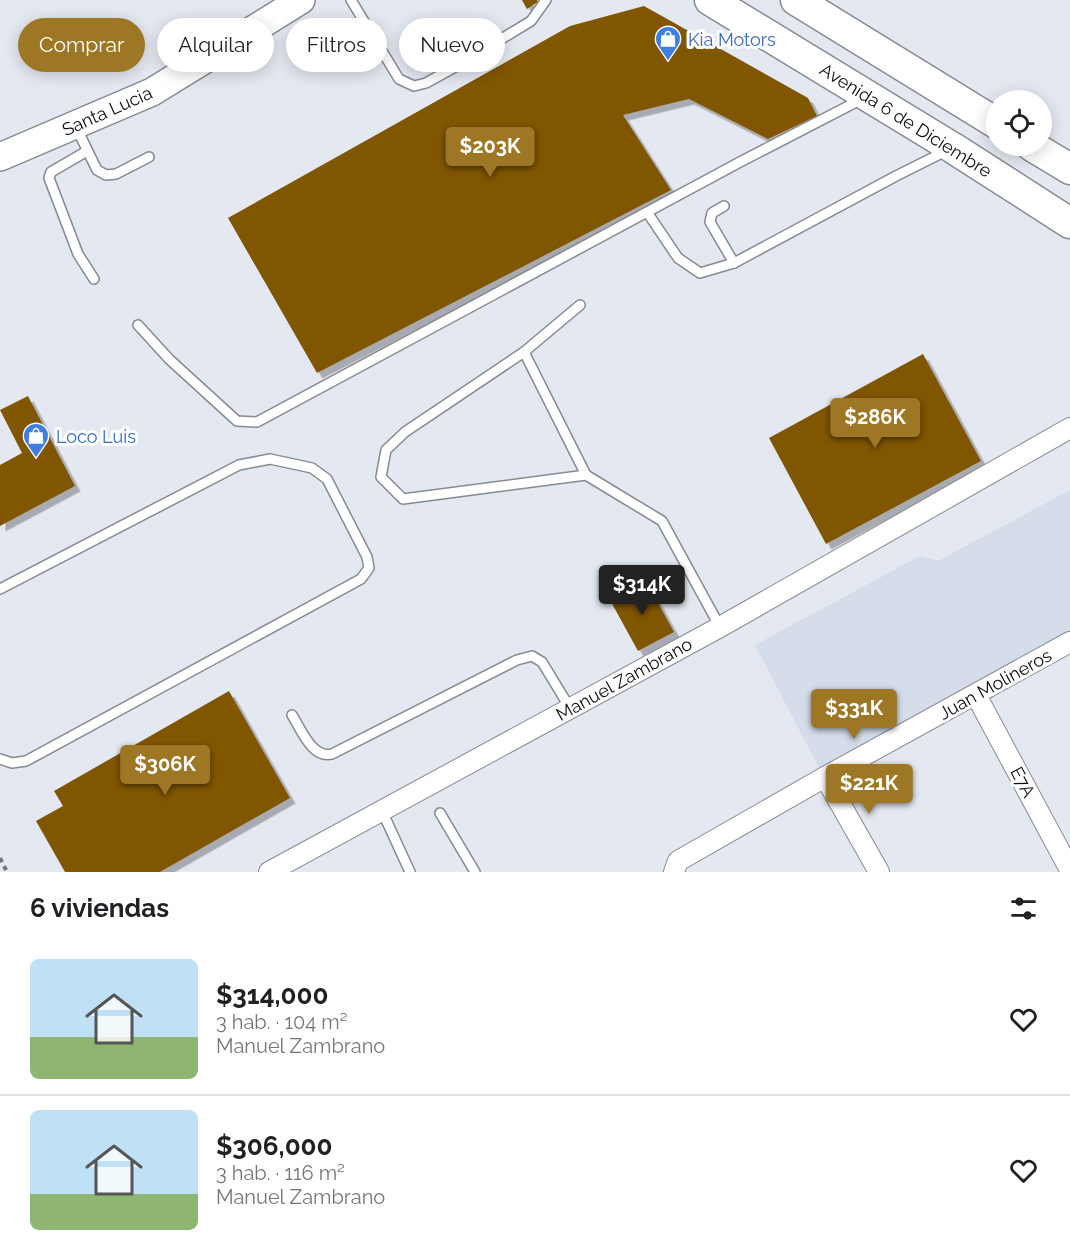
<!DOCTYPE html>
<html lang="es">
<head>
<meta charset="utf-8">
<style>
	:root { --surface:#fff; --page:#f6f6f6; --text:#202124; --muted:#757577; --line:#e0e0e0; --accent:#9e7725 }
	body { margin:0; font-family:Raleway,sans-serif; background:var(--page); color:var(--text); height:100vh; display:flex; flex-direction:column; font-size:22px; white-space:nowrap }
	* { box-sizing:border-box; margin:0 }
	p { font-size:20px; color:var(--muted) }
	.icon { flex:none; width:33px; height:33px; fill:none; stroke:currentColor; stroke-width:2; stroke-linecap:round; stroke-linejoin:round }
	.map { position:relative; height:872px; overflow:hidden }
	.details { display:flex; flex-direction:column; background:var(--surface); flex:1 }
	.details>* { flex:none }
	.banner { position:absolute; left:18px; top:18px; width:600px; height:54px; display:flex; gap:12px }
	.tools { position:absolute; left:986px; top:90px; display:grid; gap:12px }
	.tools a { display:grid; place-items:center; width:66px; height:66px; border-radius:50%; background:var(--surface); box-shadow:0 3px 15px #0003; font-size:30px }
	.price { position:absolute; translate:-50% -51px; padding:0 14px; border-radius:6px; background:var(--accent); color:#fff; font-size:20px; line-height:39px; filter:drop-shadow(0 2px 3px #0008) }
	.price::after { content:''; position:absolute; left:50%; top:36px; width:18px; height:14px; margin-left:-9px; background:inherit; clip-path:polygon(0 0,100% 0,50% 100%) }
	.price.on { background:#222; color:#fff }
	ul { padding:0; list-style:none }
	li { display:flex; align-items:center; gap:18px; height:150px; padding:0 30px }
	li+li { border-top:2px solid var(--line) }
	li span { display:grid; place-items:center; flex:none; width:168px; height:120px; border-radius:9px; color:#555 }
	li>.icon { margin-inline-start:auto }
	span .icon { width:72px; height:72px; fill:#fffc; stroke-width:1 }
	li b { font-size:26px }
	h2 { display:flex; justify-content:space-between; align-items:center; height:72px; padding:0 30px; font-size:26px }
	.pill { padding:0 21px; border-radius:27px; background:var(--surface); box-shadow:0 3px 15px #0003; font-size:21px; line-height:54px }
	.pill.on { background:var(--accent); color:#fff }
	.map>svg:first-child { display:block }
	.built { fill:#d5ddeb }
	.building { fill:#805606; filter:url(#shadow) }
	.lines { fill:none; stroke-linecap:round; stroke-linejoin:round }
	.lane-casing { stroke:#868a91; stroke-width:12 }
	.street-casing { stroke:#868a91; stroke-width:22 }
	.secondary-casing { stroke:#868a91; stroke-width:30 }
	.primary-casing { stroke:#868a91; stroke-width:33 }
	.path { stroke:#73767b; stroke-width:4; stroke-dasharray:4.5 4.5; stroke-linecap:butt }
	.lane { stroke:#fff; stroke-width:9 }
	.street { stroke:#fff; stroke-width:20 }
	.secondary { stroke:#fff; stroke-width:27 }
	.primary { stroke:#fff; stroke-width:30 }
	.labels { text-anchor:middle; dominant-baseline:central; stroke-width:6; stroke-linejoin:round; paint-order:stroke }
	.shop-label { font-size:18px; fill:#366cbe; stroke:#fff; text-anchor:start }
	.street-label { font-size:18px; fill:#0e0f12; stroke:#fff }
</style>
</head>
<body>
<div class="map">
<svg width="1070" height="872" viewBox="0 0 1070 872">
	<defs>
		<filter id="shadow"><feDropShadow dx="5.5" dy="5.5" stdDeviation="0" flood-color="#0004"/></filter>
	</defs>
	<rect width="100%" height="100%" fill="#e4e8f0"/>
	<path class="built" d="M1070,490V650L828,785L755,645L920,556L938,561Z"/>
	<g class="building">
		<path d="M522,0H537L538,2L527,9Z"/>
		<path d="M644,6L808,98L817,116L768,139L689,99L623,115L671,190L317,373L228,218L570,26Z"/>
		<path d="M923,354L981,461L826,544L769,438Z"/>
		<path d="M28,396L75,486L0,526V465L22,453L0,410Z"/>
		<path d="M646,581L674,632L638,651L610,600Z"/>
		<path d="M229,691L290,798L160,872H65L36,821L63,806L54,791Z"/>
	</g>
	<g class="lines">
		<defs>
			<g id="lane">
				<path d="M351,0L399,79L414,86L426,83L455,67L531,21L546,0"/>
				<path d="M76,127L97,170L106,175L116,174L149,157"/>
				<path d="M87,151L51,172L49,178L78,254L94,279"/>
				<path d="M724,206L712,213L710,222L734,263"/>
				<path d="M647,212L678,258L700,273L734,263L896,176L946,151"/>
				<path d="M580,305L524,352L405,432L386,450L381,477L403,499L586,475L662,521L720,627"/>
				<path d="M138,325L169,359L237,421L257,422L740,162L862,99"/>
				<path d="M524,352L586,475"/>
				<path d="M0,589L239,465L270,459L312,468L327,479L367,557L369,568L361,579L26,761L12,763L0,759"/>
				<path d="M292,715C301,729 312,759 332,754L517,660L532,656L542,662L570,708"/>
				<path d="M382,811L410,872"/>
				<path d="M440,813L475,872"/>
			</g>
			<g id="street">
				<path d="M976,695L1070,870"/>
				<path d="M825,777L879,872"/>
				<path d="M269,872L720,627L1070,428"/>
				<path d="M674,872L678,861L825,777L1070,642"/>
			</g>
			<path id="secondary" d="M0,157L152,92L301,0"/>
			<g id="primary">
				<path d="M710,0L953,148L1070,223"/>
				<path d="M796,0L996,123"/>
				<path d="M1032,146L1070,169"/>
			</g>
		</defs>
		<use href="#lane" class="lane-casing"/>
		<use href="#street" class="street-casing"/>
		<use href="#secondary" class="secondary-casing"/>
		<use href="#primary" class="primary-casing"/>
		<path class="path" d="M0,858L7,872"/>
		<use href="#lane" class="lane"/>
		<use href="#street" class="street"/>
		<use href="#secondary" class="secondary"/>
		<use href="#primary" class="primary"/>
	</g>
	<defs>
		<symbol id="shop-pin" viewBox="-11 -11 22 30"><path d="M0 17L-7.5 6A9.5 9.5 0 1 1 7.5 6Z" fill="#3f7fe0" stroke="#fff"/><path d="M-5-2.5h2.3a2.7 3.5 0 0 1 5.4 0H5L5.5 6h-11ZM-1.5-2.5h3a1.5 2.3 0 0 0-3 0Z" fill="#fff"/></symbol>
	</defs>
	<g fill-rule="evenodd">
		<use href="#shop-pin" x="653" y="24" width="30" height="40"/>
		<use href="#shop-pin" x="21" y="421" width="30" height="40"/>
	</g>
	<g class="labels">
		<g class="shop-label">
			<text x="688" y="39">Kia Motors</text>
			<text x="56" y="436">Loco Luis</text>
		</g>
		<g class="street-label">
			<text transform="translate(107 111) rotate(-24)">Santa Lucia</text>
			<text transform="translate(906 120) rotate(32)">Avenida 6 de Diciembre</text>
			<text transform="translate(624 679) rotate(-29)">Manuel Zambrano</text>
			<text transform="translate(995 684) rotate(-29)">Juan Molineros</text>
			<text transform="translate(1023 782) rotate(62)">E7A</text>
		</g>
	</g>
</svg>
<div class="tools">
<a><svg class="icon" aria-label="locate" viewBox="0 0 24 24"><circle cx="12" cy="12" r="6"/><path d="M12 2v4M12 18v4M2 12h4M18 12h4"/></svg></a>
</div>
<b class="price" style="left:490px;top:178px">$203K</b>
<b class="price" style="left:875px;top:449px">$286K</b>
<b class="price on" style="left:642px;top:616px">$314K</b>
<b class="price" style="left:854px;top:740px">$331K</b>
<b class="price" style="left:165px;top:796px">$306K</b>
<b class="price" style="left:869px;top:815px">$221K</b>
<div class="banner">
<a class="pill on">Comprar</a>
<a class="pill">Alquilar</a>
<a class="pill">Filtros</a>
<a class="pill">Nuevo</a>
</div>
</div>
<section class="details">
<h2>6 viviendas<svg class="icon" aria-label="filters" viewBox="0 0 24 24"><path d="M4 7h16M4 17h16"/><circle cx="9" cy="7" r="2"/><circle cx="15" cy="17" r="2"/></svg></h2>
<ul>
<li><span style="background:linear-gradient(#bfe0f5 65%,#8fb573 0)"><svg class="icon" aria-label="home" viewBox="0 0 24 24"><path d="M3 11l9-7 9 7M6 9v11h12V9"/></svg></span><div><b>$314,000</b><p>3 hab. · 104 m²</p><p>Manuel Zambrano</p></div><svg class="icon" aria-label="heart" viewBox="0 0 24 24"><path d="M12 20l-8-8c-3-5 5-10 8-4 3-6 11-1 8 4z"/></svg></li>
<li><span style="background:linear-gradient(#bfe0f5 70%,#8fb573 0)"><svg class="icon" aria-label="home" viewBox="0 0 24 24"><path d="M3 11l9-7 9 7M6 9v11h12V9"/></svg></span><div><b>$306,000</b><p>3 hab. · 116 m²</p><p>Manuel Zambrano</p></div><svg class="icon" aria-label="heart" viewBox="0 0 24 24"><path d="M12 20l-8-8c-3-5 5-10 8-4 3-6 11-1 8 4z"/></svg></li>
</ul>
</section>
</body>
</html>
